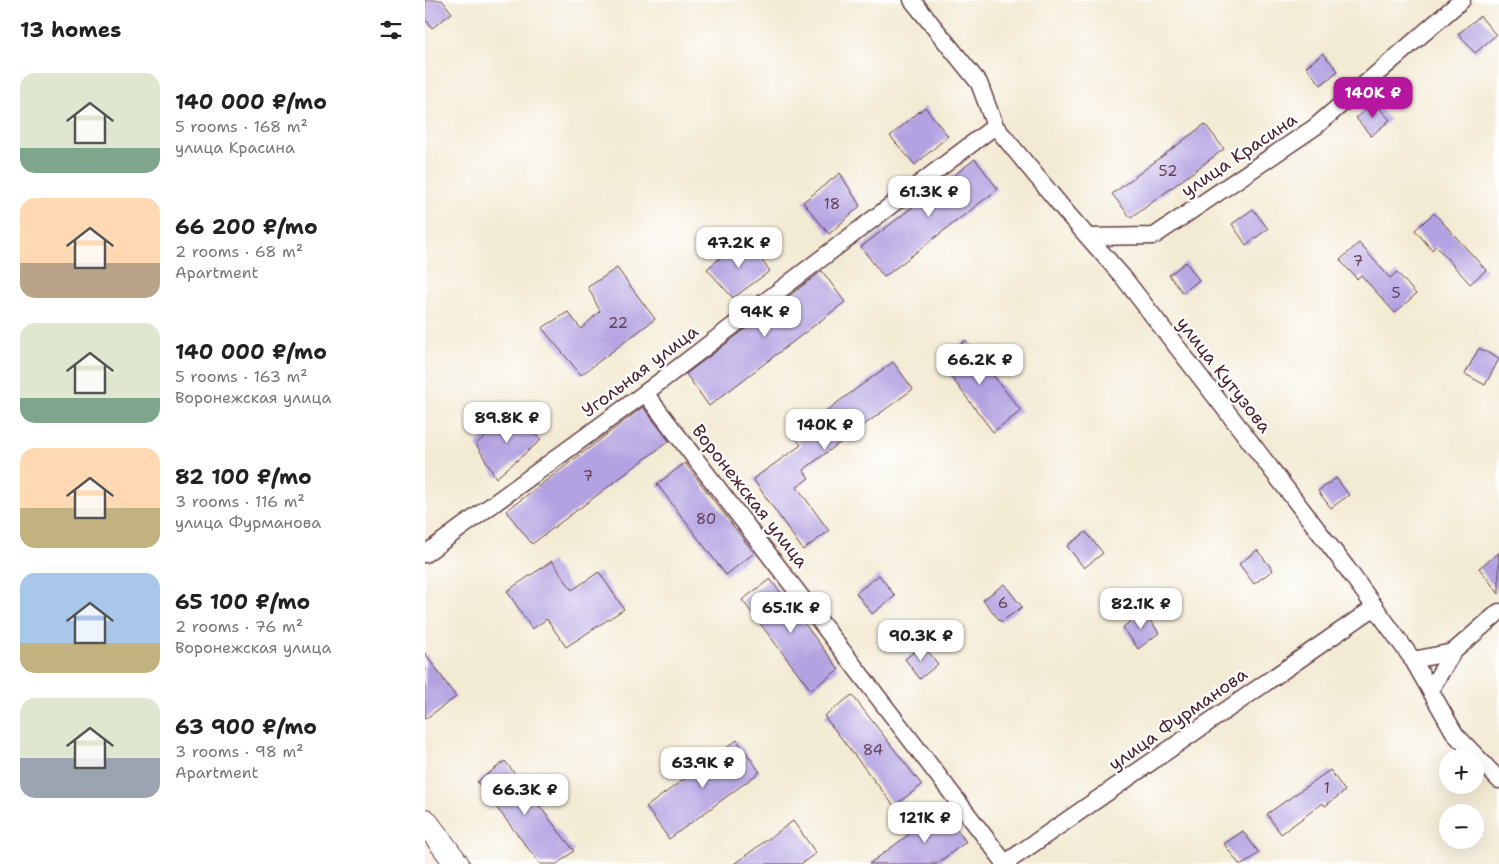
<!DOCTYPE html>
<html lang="en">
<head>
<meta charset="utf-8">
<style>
	:root { --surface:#fff; --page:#f2f2f2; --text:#222; --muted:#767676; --accent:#b5179e }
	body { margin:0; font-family:"Shantell Sans",sans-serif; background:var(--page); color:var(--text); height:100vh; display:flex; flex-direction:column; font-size:19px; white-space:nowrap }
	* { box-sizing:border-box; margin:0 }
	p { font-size:16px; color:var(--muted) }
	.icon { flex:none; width:28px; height:28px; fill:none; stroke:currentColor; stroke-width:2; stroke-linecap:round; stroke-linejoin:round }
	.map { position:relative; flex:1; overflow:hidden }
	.details { display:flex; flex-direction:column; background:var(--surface); width:425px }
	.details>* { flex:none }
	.controls { position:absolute; left:1014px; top:749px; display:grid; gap:10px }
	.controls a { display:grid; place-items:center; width:45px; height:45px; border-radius:50%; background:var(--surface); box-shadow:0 5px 20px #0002; font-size:25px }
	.price { position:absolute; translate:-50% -42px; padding:0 11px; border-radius:10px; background:#fff; color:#222; font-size:16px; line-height:32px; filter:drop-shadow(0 1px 2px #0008) }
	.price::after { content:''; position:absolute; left:50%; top:30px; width:15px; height:11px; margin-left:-8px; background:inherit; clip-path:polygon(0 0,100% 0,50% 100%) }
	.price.selected { background:var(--accent); color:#fff }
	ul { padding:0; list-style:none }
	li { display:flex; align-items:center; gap:15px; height:125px; padding:0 20px }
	li span { display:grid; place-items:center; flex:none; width:140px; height:100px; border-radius:15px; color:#555 }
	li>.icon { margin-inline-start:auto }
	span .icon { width:60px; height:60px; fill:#fffc; stroke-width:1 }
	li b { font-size:21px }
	h2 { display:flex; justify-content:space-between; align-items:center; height:60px; padding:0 20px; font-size:21px }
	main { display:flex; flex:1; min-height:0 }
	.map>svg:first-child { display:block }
	.building { fill:#b3a2e1 }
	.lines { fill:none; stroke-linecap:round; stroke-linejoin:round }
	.street-casing { stroke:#633d44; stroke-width:19 }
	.secondary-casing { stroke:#633d44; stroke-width:26 }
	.street { stroke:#fff; stroke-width:16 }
	.secondary { stroke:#fff; stroke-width:24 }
	.labels { text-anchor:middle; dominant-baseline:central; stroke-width:4.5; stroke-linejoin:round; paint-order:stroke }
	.number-label { font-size:15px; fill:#644058 }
	.street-label { font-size:18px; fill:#4a1f2b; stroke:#fff }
</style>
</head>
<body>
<main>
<section class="details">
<h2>13 homes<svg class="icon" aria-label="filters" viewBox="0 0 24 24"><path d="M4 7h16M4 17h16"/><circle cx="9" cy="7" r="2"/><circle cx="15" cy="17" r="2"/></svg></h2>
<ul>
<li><span style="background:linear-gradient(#dfe7d0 75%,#7fa58c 0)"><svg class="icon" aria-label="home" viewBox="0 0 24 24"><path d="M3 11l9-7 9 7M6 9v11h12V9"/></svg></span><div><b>140 000 ₽/mo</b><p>5 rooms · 168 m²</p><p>улица Красина</p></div></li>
<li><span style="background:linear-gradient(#ffd9b3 65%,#b9a48a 0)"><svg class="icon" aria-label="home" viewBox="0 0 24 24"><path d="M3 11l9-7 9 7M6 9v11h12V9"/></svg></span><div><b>66 200 ₽/mo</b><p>2 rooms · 68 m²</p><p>Apartment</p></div></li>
<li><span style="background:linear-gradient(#dfe7d0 75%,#7fa58c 0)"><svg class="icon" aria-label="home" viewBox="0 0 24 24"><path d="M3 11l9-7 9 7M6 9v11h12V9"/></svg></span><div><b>140 000 ₽/mo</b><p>5 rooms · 163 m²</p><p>Воронежская улица</p></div></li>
<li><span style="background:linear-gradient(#ffd9b3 60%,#c2b280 0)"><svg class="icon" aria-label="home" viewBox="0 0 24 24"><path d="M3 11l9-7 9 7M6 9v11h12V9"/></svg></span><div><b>82 100 ₽/mo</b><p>3 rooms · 116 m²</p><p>улица Фурманова</p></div></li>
<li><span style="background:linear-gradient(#a9c7e8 70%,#c2b280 0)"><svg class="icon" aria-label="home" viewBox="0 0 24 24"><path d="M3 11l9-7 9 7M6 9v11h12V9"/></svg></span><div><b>65 100 ₽/mo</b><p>2 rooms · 76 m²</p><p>Воронежская улица</p></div></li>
<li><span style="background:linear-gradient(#dfe7d0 60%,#9aa5b1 0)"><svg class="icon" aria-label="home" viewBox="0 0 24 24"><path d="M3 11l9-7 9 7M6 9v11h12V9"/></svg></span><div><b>63 900 ₽/mo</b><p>3 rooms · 98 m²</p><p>Apartment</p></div></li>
</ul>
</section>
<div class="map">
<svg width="1074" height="864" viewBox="0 0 1074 864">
	<rect width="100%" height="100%" fill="#fff"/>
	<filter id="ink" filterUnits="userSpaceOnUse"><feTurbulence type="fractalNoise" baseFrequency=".02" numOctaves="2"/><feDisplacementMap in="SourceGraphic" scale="10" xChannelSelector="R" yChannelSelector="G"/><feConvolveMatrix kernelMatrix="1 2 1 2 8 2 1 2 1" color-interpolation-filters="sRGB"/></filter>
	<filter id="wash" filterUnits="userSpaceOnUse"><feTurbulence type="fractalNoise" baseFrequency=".0096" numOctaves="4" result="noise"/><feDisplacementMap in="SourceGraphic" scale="20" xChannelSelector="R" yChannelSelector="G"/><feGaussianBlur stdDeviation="1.12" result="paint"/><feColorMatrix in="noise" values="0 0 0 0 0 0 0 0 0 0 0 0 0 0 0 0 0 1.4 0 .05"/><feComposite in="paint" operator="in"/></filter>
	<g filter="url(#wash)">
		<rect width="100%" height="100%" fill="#f3ead3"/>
		<g id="blocks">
			<g class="building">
				<path d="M0,0H17L27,13L7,28L0,19Z"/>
				<path d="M1055,16L1071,35L1050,53L1033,34Z"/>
				<path d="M898,53L913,71L896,85L881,67Z"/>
				<path d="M949,102L965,120L946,136L931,118Z"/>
				<path d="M500,107L523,136L490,165L465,136Z"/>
				<path d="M780,124L799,149L706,218L687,194Z"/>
				<path d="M550,159L573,189L459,277L436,247Z"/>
				<path d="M415,173L435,206L404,234L378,202Z"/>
				<path d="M828,209L843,229L821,245L807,224Z"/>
				<path d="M1009,213L1061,270L1045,284L1011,246L1007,250L990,230Z"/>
				<path d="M319,238L345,271L308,298L282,269Z"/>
				<path d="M934,243L965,278L972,272L991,294L970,313L936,275L932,279L915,260Z"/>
				<path d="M761,262L774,280L758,293L744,275Z"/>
				<path d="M192,268L230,319L156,375L117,328L143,312L156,329L175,311L163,287Z"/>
				<path d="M397,271L420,302L284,406L261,374Z"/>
				<path d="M541,340L596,411L568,432L514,361Z"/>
				<path d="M1054,348L1074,359L1060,385L1040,374Z"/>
				<path d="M468,362L488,389L378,470L384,478L372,487L404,531L378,550L328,479L376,445L368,435Z"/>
				<path d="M218,407L244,441L107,544L81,511Z"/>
				<path d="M88,413L116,440L71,478L51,444Z"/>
				<path d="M260,463L329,553L301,575L232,484Z"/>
				<path d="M911,478L924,495L906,508L893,491Z"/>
				<path d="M661,532L678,553L659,568L642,546Z"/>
				<path d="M832,550L848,570L829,584L814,564Z"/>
				<path d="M1074,553V594L1054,568Z"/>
				<path d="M127,561L147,590L174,572L199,609L141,647L122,619L107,629L82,591Z"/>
				<path d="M454,575L470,596L447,614L431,593Z"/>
				<path d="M345,579L414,669L386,690L317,600Z"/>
				<path d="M579,584L597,607L576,622L558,600Z"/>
				<path d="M719,612L734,633L713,649L698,627Z"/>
				<path d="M498,645L513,664L495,679L480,659Z"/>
				<path d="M0,653L31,697L0,719Z"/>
				<path d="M427,695L497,785L469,806L399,716Z"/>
				<path d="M312,740L335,772L244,839L221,807Z"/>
				<path d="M80,761L149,851L132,864H115L52,782Z"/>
				<path d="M905,770L920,791L900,806L898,803L856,834L842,814Z"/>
				<path d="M517,810L541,842L511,864H444Z"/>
				<path d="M368,821L391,853L376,864H309Z"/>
				<path d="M818,831L834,853L819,864H814L799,844Z"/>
			</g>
		</g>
	</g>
	<g filter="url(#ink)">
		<use href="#blocks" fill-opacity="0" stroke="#633d44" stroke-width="1"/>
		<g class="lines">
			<defs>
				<g id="street">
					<path d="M487,0L554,83L570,126L641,212L698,277L827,444L921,567L988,660L1030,734L1074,780"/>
					<path d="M663,237L729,236L890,127L1037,0"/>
					<path d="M220,393L580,863"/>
					<path d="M0,554L220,393L570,126"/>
					<path d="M988,660L1028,652"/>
					<path d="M1005,690L1028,652L1074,612"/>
					<path d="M579,864L950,607"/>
				</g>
				<path id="secondary" d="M0,821L32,864"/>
			</defs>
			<use href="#street" class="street-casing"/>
			<use href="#secondary" class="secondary-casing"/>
			<use href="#street" class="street"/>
			<use href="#secondary" class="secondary"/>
		</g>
	</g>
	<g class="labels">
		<g class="number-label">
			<text x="743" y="171">52</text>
			<text x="407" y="204">18</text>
			<text x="933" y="261">7</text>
			<text x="971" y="293">5</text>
			<text x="193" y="323">22</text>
			<text x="163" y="476">7</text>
			<text x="281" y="519">80</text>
			<text x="578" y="603">6</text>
			<text x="448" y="750">84</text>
			<text x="902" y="788">1</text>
		</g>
		<g class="street-label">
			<text transform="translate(814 155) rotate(-34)">улица Красина</text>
			<text transform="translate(215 371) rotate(-37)">Угольная улица</text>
			<text transform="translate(799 375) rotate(52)">улица Кутузова</text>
			<text transform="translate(325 496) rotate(52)">Воронежская улица</text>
			<text transform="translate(753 719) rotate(-35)">улица Фурманова</text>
		</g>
	</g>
</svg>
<div class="controls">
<a>+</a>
<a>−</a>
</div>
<b class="price selected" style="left:948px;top:119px">140K ₽</b>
<b class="price" style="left:504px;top:218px">61.3K ₽</b>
<b class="price" style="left:314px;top:269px">47.2K ₽</b>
<b class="price" style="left:340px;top:338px">94K ₽</b>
<b class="price" style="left:555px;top:386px">66.2K ₽</b>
<b class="price" style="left:82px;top:444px">89.8K ₽</b>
<b class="price" style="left:400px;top:451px">140K ₽</b>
<b class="price" style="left:716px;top:630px">82.1K ₽</b>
<b class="price" style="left:366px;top:634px">65.1K ₽</b>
<b class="price" style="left:496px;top:662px">90.3K ₽</b>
<b class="price" style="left:278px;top:789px">63.9K ₽</b>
<b class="price" style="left:100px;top:816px">66.3K ₽</b>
<b class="price" style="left:500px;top:844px">121K ₽</b>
</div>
</main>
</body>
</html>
